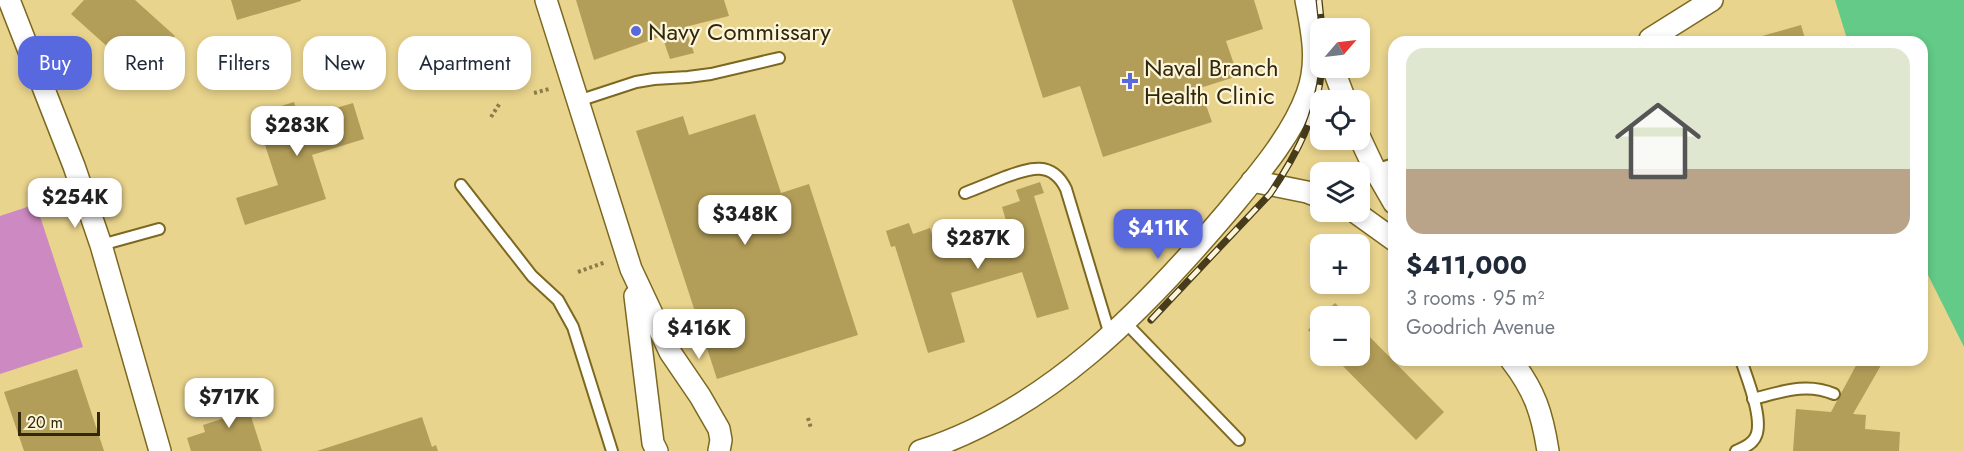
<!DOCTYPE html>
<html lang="en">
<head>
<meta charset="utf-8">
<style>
	:root { --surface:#fff; --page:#f2f2f3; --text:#1f2937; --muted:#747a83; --line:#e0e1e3; --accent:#5868df }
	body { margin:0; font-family:Jost,sans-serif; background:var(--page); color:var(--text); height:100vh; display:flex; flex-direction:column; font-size:22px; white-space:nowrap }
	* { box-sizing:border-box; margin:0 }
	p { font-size:20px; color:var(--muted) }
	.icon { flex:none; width:33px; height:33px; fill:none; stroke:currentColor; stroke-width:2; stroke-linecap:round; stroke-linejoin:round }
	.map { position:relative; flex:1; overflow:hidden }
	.drawer { position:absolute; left:1388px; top:36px; width:540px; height:330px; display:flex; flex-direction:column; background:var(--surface); border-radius:18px; box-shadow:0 3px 9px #0003 }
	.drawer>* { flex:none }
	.top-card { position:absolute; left:18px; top:36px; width:570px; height:54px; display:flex; gap:12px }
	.needle { width:39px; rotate:62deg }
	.buttons { position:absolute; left:1310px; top:18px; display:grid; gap:12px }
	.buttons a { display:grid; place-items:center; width:60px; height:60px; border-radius:12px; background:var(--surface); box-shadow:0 3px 9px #0003; font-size:30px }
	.scale { position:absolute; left:18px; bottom:15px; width:82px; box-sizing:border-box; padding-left:6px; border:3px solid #31280b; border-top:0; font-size:16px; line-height:21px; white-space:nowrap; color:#31280b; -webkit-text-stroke:4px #fdf5da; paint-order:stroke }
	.price { position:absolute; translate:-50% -51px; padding:0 14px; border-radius:12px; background:#fff; color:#222; font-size:20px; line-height:39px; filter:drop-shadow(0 2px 3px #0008) }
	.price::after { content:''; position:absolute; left:50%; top:36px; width:18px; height:14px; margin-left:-9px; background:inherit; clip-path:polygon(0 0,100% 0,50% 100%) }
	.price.active { background:var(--accent); color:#fff }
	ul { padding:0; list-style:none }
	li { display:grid; align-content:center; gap:12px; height:318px; padding:0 18px }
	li+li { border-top:2px solid var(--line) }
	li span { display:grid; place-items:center; height:186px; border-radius:18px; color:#555 }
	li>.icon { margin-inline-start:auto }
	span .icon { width:108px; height:108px; fill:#fffc; stroke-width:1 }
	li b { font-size:26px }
	.tag { padding:0 21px; border-radius:18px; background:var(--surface); box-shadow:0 3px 9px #0003; font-size:21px; line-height:54px }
	.tag.active { background:var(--accent); color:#fff }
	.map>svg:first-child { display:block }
	.green { fill:#cd89c1 }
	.water { fill:#63ca87 }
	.building { fill:#b39e59 }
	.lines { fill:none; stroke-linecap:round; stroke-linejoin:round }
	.lane-casing { stroke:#7c6820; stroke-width:14 }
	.street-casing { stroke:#7c6820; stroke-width:24 }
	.path { stroke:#8b7c4b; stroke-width:4; stroke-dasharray:3 3; stroke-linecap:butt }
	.lane { stroke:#fff; stroke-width:10 }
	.street { stroke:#fff; stroke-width:21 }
	.rail-casing { stroke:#463b1a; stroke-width:7 }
	.rail { stroke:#fdf5da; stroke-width:4.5; stroke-dasharray:14; stroke-linecap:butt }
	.poi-dot { fill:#5868df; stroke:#fdf5da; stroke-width:2 }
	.labels { text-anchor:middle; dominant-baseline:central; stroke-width:4.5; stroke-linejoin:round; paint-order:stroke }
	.poi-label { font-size:24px; fill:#31280b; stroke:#fdf5da; text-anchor:start }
</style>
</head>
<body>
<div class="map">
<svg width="1964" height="451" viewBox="0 0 1964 451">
	<rect width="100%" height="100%" fill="#e9d48d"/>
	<path class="green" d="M36,204L83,347L0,374V216Z"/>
	<path class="water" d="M1835,0H1964V347L1922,263V42H1848Z"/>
	<g class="building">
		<path d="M84,0H135L175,36L139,75L71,14Z"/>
		<path d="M231,0H301V1L237,20Z"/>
		<path d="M576,0H724L729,16L685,27L694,53L670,59L662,36L594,60Z"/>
		<path d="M1012,0H1254L1263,29L1226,41L1238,76L1200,88L1212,122L1103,157L1080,86L1043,98Z"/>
		<path d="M1801,25L1806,42H1744V41Z"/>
		<path d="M294,102L299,119L353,103L364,139L312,155L326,199L245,225L236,198L278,185L255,114Z"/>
		<path d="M755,114L781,193L809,184L858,335L717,379L636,131L683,116L689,135Z"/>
		<path d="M1040,182L1044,193L1034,196L1069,309L1037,318L1022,272L951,293L965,342L928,353L895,246L891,247L886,231L909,223L913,234L930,228L938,256L1010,234L1002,207L1020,201L1016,190Z"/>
		<path d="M1335,303L1349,316H1321Z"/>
		<path d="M1320,318V343L1308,330Z"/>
		<path d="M1359,326L1444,412L1416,440L1333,356H1359Z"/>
		<path d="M1859,360H1884L1853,414L1866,415L1865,429L1900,432L1899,451H1793L1796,409L1831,412Z"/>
		<path d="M77,369L104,451H24L4,392Z"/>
		<path d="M243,391L262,451H191L187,438L205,432L203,425L225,418L219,399Z"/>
		<path d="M422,417L432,447L436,445L438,451H317Z"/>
	</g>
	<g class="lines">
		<defs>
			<g id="lane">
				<path d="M578,101L636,82L654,79L688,77L711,74L779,58"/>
				<path d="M1375,170L1394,164"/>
				<path d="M461,185L532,276L558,300L573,327L612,451"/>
				<path d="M965,193C978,188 992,182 1005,177C1030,168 1052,160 1066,189L1110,335"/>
				<path d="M101,245L159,229"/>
				<path d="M1124,321L1239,440"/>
				<path d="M1753,399C1781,392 1806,382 1834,394"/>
				<path d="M1736,451C1743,448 1751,445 1755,438C1765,422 1747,378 1741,360"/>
			</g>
			<g id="street">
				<path d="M9,0L74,166L101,245L160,451"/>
				<path d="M546,0L631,269L670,352L700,396L719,429L721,440L719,451"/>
				<path d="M1650,39L1712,0"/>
				<path d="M1333,68L1345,100"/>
				<path d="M1359,136L1375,170L1394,203"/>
				<path d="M1252,181L1307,192L1320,197"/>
				<path d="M1355,212L1394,240"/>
				<path d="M635,296L653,443L657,451"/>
				<path d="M1511,360C1535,391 1542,413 1548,451"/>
				<path d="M920,451C1047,411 1144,310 1228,211C1256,177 1292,136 1307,94C1319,62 1312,32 1306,0"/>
			</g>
		</defs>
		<use href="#lane" class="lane-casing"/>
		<use href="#street" class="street-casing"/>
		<g class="path">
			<path d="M534,93L549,89"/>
			<path d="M491,117L500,103"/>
			<path d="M578,272L606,262"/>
			<path d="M808,418L811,428"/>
		</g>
		<use href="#lane" class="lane"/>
		<use href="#street" class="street"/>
		<defs>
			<g id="rail">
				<path d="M1319,0L1322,28"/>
				<path d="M1151,320L1270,194C1297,154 1317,116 1322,68"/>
			</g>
		</defs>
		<use href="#rail" class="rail-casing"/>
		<use href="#rail" class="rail"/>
	</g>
	<g class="poi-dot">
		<circle cx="636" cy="31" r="6"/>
		<path d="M1127 72h6v6h6v6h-6v6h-6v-6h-6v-6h6z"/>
	</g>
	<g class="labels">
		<g class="poi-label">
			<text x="648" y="31">Navy Commissary</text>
			<text x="1144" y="67">Naval Branch<tspan x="1144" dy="28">Health Clinic</tspan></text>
		</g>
	</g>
</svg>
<div class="buttons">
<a><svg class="needle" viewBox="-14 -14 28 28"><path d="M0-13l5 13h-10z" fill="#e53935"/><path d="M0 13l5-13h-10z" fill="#747a83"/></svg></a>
<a><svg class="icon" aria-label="locate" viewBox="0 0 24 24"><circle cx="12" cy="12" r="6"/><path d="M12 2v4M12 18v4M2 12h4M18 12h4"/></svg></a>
<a><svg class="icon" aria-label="layers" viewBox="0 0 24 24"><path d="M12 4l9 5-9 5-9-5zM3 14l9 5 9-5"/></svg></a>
<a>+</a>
<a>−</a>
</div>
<div class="scale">20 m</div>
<b class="price" style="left:297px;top:157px">$283K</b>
<b class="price" style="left:75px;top:229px">$254K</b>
<b class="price" style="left:745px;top:246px">$348K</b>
<b class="price active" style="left:1158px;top:260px">$411K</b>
<b class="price" style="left:978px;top:270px">$287K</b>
<b class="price" style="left:699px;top:360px">$416K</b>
<b class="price" style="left:229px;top:429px">$717K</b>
<div class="top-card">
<a class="tag active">Buy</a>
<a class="tag">Rent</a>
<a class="tag">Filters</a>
<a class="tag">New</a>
<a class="tag">Apartment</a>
</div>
<section class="drawer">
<ul>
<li><span style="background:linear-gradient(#dfe7d0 65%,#b9a48a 0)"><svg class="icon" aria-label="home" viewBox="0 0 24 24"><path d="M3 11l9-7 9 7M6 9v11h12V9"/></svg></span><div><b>$411,000</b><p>3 rooms · 95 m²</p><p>Goodrich Avenue</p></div></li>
</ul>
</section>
</div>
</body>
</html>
